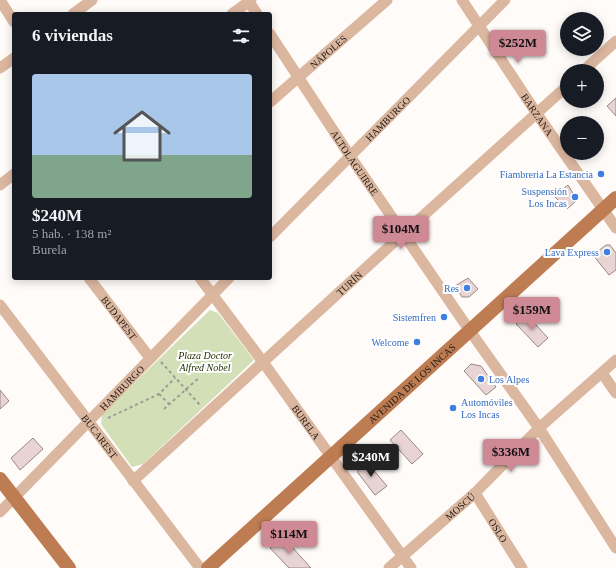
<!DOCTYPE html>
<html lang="es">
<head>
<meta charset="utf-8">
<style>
	:root { --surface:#171b24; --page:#20242c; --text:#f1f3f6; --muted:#9ea1a6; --line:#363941; --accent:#ce8994 }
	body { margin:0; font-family:Georgia,serif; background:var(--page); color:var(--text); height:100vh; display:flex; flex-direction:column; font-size:15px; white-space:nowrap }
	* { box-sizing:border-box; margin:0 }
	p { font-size:13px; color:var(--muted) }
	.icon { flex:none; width:22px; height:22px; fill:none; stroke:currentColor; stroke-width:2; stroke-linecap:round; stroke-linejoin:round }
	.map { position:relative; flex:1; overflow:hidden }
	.drawer { position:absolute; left:12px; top:12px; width:260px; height:268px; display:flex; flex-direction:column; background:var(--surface); border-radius:4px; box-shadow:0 2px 10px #0003 }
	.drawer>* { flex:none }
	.tools { position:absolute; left:560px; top:12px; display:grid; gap:8px }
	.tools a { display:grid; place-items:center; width:44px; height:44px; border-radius:50%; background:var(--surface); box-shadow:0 2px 10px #0003; font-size:20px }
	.price { position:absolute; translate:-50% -34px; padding:0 9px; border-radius:4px; background:var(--accent); color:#111; font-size:13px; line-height:26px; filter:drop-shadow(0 1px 2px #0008) }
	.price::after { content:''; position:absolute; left:50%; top:24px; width:12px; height:9px; margin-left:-6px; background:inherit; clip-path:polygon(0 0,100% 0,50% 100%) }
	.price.selected { background:#222; color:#fff }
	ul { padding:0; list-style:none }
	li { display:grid; align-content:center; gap:8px; height:212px; padding:0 20px }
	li+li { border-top:1px solid var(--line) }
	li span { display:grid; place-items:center; height:124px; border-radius:4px; color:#555 }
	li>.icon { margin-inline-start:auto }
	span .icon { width:72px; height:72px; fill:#fffc; stroke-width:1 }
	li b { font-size:17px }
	h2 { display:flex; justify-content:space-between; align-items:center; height:48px; padding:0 20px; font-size:17px }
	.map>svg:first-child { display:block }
	.green { fill:#d2dfb7 }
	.building { fill:#e8d5d3; stroke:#9a8886 }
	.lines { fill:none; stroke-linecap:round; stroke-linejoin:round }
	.path { stroke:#9e9a96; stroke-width:2; stroke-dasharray:3 3; stroke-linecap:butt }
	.minor { stroke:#dcb7a0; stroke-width:11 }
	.major { stroke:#bd7c51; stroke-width:14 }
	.shop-dot { fill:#3f7fe0; stroke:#fff; stroke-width:1.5 }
	.labels { text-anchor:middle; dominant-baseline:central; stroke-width:4; stroke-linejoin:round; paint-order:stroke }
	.street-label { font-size:10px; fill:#1f1a16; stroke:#fff }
	.shop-label { font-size:10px; fill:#366cbe; stroke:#fff; text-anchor:end }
	.park-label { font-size:10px; font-style:italic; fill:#253000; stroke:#fff }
</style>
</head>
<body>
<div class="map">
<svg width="616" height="568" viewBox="0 0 616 568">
	<rect width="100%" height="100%" fill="#fefbf8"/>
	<path class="green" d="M210,310L218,313L254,360L143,464L132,467L101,424L102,414Z"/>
	<g class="building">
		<path d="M616,98V116L607,106Z"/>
		<path d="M568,185L574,195L575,202L567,209L554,196Z"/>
		<path d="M606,245H610L616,253V270L609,275L593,255Z"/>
		<path d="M468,278L478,289L469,297H462L455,286Z"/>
		<path d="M526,314L548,338L538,347L516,324Z"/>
		<path d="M471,364L481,366L496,387L486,395L464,371Z"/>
		<path d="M0,390L9,401L0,409Z"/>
		<path d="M401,430L423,454L412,464L390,440Z"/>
		<path d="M33,438L43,449L20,470L11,458Z"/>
		<path d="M365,460L387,486L375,495L358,473V468Z"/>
		<path d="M282,536L311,568H289L270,548Z"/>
	</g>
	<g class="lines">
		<g class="path">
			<path d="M161,362L200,405"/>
			<path d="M159,394L169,404"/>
			<path d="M164,409L200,377"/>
			<path d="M108,418L159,394L175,378"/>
		</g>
		<g class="minor">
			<path d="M0,0L14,22"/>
			<path d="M248,0L257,14"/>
			<path id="s1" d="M462,0L537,114L616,228"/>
			<path d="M73,14L92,0"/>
			<path d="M232,14L251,0"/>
			<path id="s2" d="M270,34L350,156L470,331L539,428L616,548"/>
			<path d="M0,68L14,58"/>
			<path d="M583,71L616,41"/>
			<path id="s3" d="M270,102L387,0"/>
			<path d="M0,185L14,174"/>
			<path id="s4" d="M270,237L505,0"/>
			<path id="s5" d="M89,278L150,358"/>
			<path id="s6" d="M200,278L263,362L411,568"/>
			<path id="s7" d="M0,305L200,568"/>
			<path d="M602,373L616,393"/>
			<path id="s8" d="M133,481L404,233L567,86"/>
			<path id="s9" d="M475,493L522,568"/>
			<path id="s10" d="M0,512L229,278"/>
			<path id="s11" d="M389,568L475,493L539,428L616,360"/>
		</g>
		<g class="major">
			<path d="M0,479L69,568"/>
			<path id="s12" d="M208,568L616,198"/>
		</g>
	</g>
	<g class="shop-dot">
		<circle cx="601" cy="174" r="4"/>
		<circle cx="575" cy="197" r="4"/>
		<circle cx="607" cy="252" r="4"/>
		<circle cx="467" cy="288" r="4"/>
		<circle cx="444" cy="317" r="4"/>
		<circle cx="417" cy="342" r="4"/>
		<circle cx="481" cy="379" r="4"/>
		<circle cx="453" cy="408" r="4"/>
	</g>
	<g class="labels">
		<g class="street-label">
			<text stroke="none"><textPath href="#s3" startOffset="77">NÁPOLES</textPath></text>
			<text stroke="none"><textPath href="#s1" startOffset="137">BARZANA</textPath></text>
			<text stroke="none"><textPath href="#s4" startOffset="167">HAMBURGO</textPath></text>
			<text stroke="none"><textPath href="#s2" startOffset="154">ALTOLAGUIRRE</textPath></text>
			<text stroke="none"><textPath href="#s8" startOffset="293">TURÍN</textPath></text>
			<text stroke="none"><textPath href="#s5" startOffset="50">BUDAPEST</textPath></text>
			<text stroke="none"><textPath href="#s12" startOffset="275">AVENIDA DE LOS INCAS</textPath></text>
			<text stroke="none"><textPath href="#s10" startOffset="174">HAMBURGO</textPath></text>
			<text stroke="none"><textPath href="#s6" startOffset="179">BURELA</textPath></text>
			<text stroke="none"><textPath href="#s7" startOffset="165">BUCAREST</textPath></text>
			<text stroke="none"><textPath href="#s11" startOffset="94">MOSCÚ</textPath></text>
			<text stroke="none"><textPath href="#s9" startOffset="44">OSLO</textPath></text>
		</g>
		<g class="shop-label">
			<text x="593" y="174">Fiambreria La Estancia</text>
			<text x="567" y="191">Suspensión<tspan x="567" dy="12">Los Incas</tspan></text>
			<text x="599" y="252">Lava Express</text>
			<text x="459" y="288">Res</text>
			<text x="436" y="317">Sistemfren</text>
			<text x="409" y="342">Welcome</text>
			<text x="489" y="379" text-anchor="start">Los Alpes</text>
			<text x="461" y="402" text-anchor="start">Automóviles<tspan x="461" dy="12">Los Incas</tspan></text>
		</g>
		<g class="park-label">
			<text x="205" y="355">Plaza Doctor<tspan x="205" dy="12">Alfred Nobel</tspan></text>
		</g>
	</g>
</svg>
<div class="tools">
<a><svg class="icon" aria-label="layers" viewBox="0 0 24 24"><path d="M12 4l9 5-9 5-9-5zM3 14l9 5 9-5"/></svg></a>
<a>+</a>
<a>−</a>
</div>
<b class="price" style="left:518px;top:64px">$252M</b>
<b class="price" style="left:401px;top:250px">$104M</b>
<b class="price" style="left:532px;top:331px">$159M</b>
<b class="price" style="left:511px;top:473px">$336M</b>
<b class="price selected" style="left:371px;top:478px">$240M</b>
<b class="price" style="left:289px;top:555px">$114M</b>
<section class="drawer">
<h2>6 viviendas<svg class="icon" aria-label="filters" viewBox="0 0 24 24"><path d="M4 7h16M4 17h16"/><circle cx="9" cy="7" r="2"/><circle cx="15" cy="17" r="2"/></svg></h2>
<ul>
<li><span style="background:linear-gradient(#a9c7e8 65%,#7fa58c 0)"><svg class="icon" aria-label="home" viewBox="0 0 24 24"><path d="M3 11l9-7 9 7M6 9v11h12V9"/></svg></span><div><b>$240M</b><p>5 hab. · 138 m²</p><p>Burela</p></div></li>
</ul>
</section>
</div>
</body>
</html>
